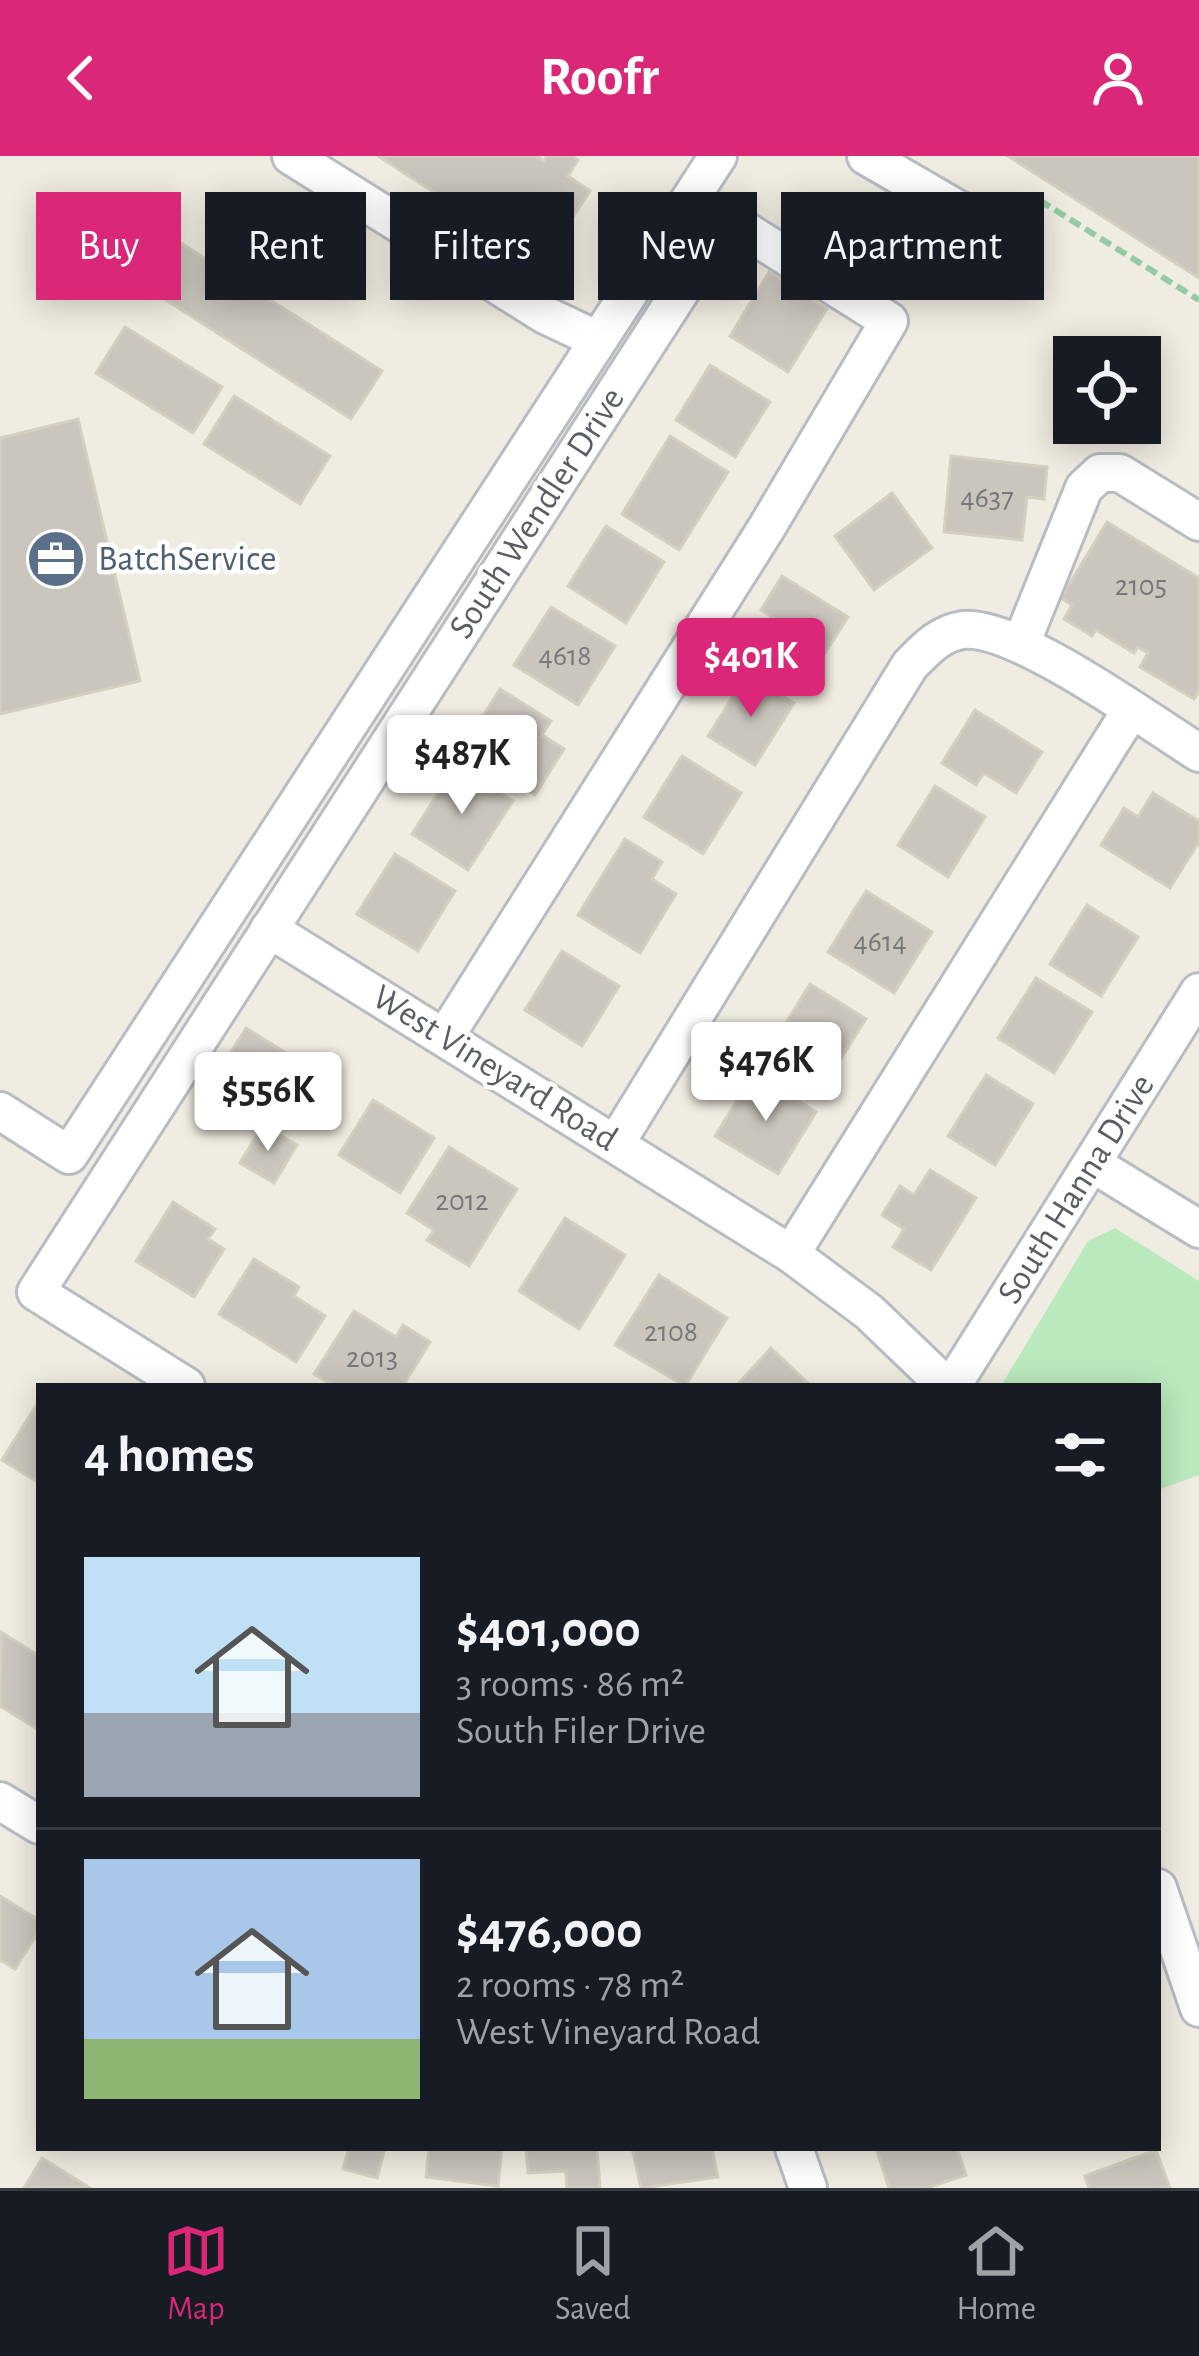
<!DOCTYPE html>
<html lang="en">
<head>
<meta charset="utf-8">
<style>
	:root { --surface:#171b24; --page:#242831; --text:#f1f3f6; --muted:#9ea1a6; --line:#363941; --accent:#db2777 }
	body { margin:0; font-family:"Alegreya Sans",sans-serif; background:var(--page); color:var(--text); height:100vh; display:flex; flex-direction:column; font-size:45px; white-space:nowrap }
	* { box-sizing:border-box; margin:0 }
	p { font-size:39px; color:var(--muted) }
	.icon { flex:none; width:66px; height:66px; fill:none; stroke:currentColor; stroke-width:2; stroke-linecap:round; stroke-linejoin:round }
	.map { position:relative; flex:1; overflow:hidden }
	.sheet { position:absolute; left:36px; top:1227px; width:1125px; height:768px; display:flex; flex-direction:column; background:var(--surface); border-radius:0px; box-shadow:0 6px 30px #0003 }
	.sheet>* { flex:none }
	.top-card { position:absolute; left:36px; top:36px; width:1128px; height:108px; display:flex; gap:24px }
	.buttons { position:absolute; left:1053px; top:180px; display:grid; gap:24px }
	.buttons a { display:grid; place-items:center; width:108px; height:108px; border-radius:0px; background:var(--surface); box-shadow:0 6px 30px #0003; font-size:60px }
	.price { position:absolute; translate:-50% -102px; padding:0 27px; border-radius:12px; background:#fff; color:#222; font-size:39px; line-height:78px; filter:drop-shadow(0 3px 6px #0008) }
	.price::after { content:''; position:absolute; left:50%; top:72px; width:36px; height:27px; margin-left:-18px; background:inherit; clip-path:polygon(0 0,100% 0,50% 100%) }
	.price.current { background:var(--accent); color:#fff }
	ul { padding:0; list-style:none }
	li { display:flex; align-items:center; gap:36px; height:300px; padding:0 48px }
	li+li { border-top:3px solid var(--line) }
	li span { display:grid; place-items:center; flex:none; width:336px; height:240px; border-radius:0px; color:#555 }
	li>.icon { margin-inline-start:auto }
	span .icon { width:144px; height:144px; fill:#fffc; stroke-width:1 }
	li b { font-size:51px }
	h2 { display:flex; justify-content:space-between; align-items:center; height:144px; padding:0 48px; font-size:51px }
	.tag { padding:0 42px; border-radius:0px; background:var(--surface); box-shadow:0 6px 30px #0003; font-size:42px; line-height:108px }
	.tag.current { background:var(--accent); color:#fff }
	header { display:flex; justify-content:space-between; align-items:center; height:156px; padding:0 48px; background:var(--accent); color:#fff; font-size:54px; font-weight:600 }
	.menu { display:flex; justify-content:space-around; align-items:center; height:168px; border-top:3px solid var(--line); background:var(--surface); font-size:33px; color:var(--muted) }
	.menu a { display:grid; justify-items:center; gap:6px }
	.menu .current { color:var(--accent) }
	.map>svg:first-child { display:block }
	.green { fill:#bbe9be }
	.building { fill:#cac6be; stroke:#d4cfbf; stroke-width:3 }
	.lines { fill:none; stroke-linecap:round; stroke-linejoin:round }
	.minor-casing { stroke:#b9bcc2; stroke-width:42 }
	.path { stroke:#94caa6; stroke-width:6; stroke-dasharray:12 6; stroke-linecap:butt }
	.minor { stroke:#fff; stroke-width:36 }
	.labels { text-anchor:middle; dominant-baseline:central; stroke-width:9; stroke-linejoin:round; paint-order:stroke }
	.number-label { font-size:30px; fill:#76787a }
	.street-label { font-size:36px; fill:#5a5e64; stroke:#fff }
	.service-label { font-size:36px; fill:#4e5e75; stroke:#fff; text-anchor:start }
</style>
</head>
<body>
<header><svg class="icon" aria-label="back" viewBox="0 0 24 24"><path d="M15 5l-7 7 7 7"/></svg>Roofr<svg class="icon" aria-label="person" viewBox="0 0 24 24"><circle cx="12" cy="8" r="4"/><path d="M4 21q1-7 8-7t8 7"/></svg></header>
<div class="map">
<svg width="1199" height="2032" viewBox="0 0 1199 2032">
	<rect width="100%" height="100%" fill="#efece1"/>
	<path class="green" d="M1115,1072L1199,1125V1319L1158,1334V1230H1001L1088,1085Z"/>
	<g class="building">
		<path d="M378,0H536L544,5L547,0H572L578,4L568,20L590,35L543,107L515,89L505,104L485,91L495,76Z"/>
		<path d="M1008,0H1199V122Z"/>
		<path d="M137,59L382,215L351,263L107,106Z"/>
		<path d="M769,116L827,153L788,216L730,180Z"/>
		<path d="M125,171L222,231L193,277L96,217Z"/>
		<path d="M710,209L770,246L735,301L676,264Z"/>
		<path d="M234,240L330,300L300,348L204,288Z"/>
		<path d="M78,263L140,525L0,558V282Z"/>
		<path d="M670,280L728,316L679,394L622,358Z"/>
		<path d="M951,300L1047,311L1044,343L1027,341L1022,384L944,376Z"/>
		<path d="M892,337L932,392L874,434L835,380Z"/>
		<path d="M1107,366L1199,422V535L1194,543L1140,511L1148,497L1138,491L1134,497L1096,474L1092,480L1064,463L1072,449L1061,442Z"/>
		<path d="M606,370L664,406L626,467L568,430Z"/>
		<path d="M782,420L848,461L810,521L764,492L780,466L761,454Z"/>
		<path d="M551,451L615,490L578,549L514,509Z"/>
		<path d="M747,518L794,547L755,609L708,580Z"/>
		<path d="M500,533L551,565L542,579L564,593L535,639L462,593Z"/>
		<path d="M975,554L1042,596L1016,637L984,617L976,629L942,607Z"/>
		<path d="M682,600L741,637L703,698L644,661Z"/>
		<path d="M456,609L513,645L468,714L412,678Z"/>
		<path d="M935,630L985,661L948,721L898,689Z"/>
		<path d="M1153,637L1199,665V686L1170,732L1101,689L1124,652L1138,661Z"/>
		<path d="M625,683L662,706L652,723L676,738L640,797L578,759Z"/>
		<path d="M395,698L455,735L418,795L357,758Z"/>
		<path d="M866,735L932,776L894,837L828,796Z"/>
		<path d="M1087,749L1138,781L1101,840L1050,808Z"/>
		<path d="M562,795L619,830L582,890L525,854Z"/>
		<path d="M1036,822L1092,856L1054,917L998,882Z"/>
		<path d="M810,828L866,863L828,923L772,889Z"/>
		<path d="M246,872L313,914L281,965L214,923Z"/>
		<path d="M754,917L816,956L778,1018L715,980Z"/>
		<path d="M986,919L1033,948L995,1009L948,980Z"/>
		<path d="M373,944L434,982L400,1037L339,999Z"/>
		<path d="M263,969L297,989L274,1027L240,1007Z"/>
		<path d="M449,991L517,1033L469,1110L427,1084L434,1074L407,1057Z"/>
		<path d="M930,1014L976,1042L931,1114L893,1091L904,1073L882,1059L900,1030L914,1039Z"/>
		<path d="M173,1046L215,1073L208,1083L224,1093L194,1141L136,1105Z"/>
		<path d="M565,1062L625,1099L579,1173L519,1135Z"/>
		<path d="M254,1103L299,1131L294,1140L325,1160L296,1206L219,1158Z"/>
		<path d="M659,1119L727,1162L685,1230L615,1189Z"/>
		<path d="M354,1155L396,1181L403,1169L430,1186L403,1230H334L314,1218Z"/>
		<path d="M771,1192L811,1230H736Z"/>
		<path d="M39,1245V1327L2,1304Z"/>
		<path d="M1,1476L39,1500V1574L0,1550Z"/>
		<path d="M0,1740L39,1764V1775L15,1813L0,1804Z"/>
		<path d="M349,1992H385L377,2022L343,2013Z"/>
		<path d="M429,1992H502L498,2030L426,2021Z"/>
		<path d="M526,1992H597L600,2032H567L566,2015L528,2017Z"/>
		<path d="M632,1992H712L718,2021L641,2032Z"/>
		<path d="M876,1992H957L966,2019L927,2032H889Z"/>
		<path d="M1156,1994L1170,2032H1089L1085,2020Z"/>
		<path d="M42,2002L90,2032H24Z"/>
	</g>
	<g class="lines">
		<defs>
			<g id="minor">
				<path d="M291,0L545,159L596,183"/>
				<path d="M866,0L1002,79"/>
				<path d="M1021,488L1084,332L1100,317H1120L1199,366"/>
				<path d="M269,773L791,1098L869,1156L946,1230"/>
				<path d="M0,955L69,999L718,0"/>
				<path d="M616,987L910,509C925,494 940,477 963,474C1015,468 1151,567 1199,597"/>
				<path d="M1093,1008L1199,1073"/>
				<path d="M791,1098L1131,554"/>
				<path d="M186,1230L36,1136L727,63L889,165L767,371L445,881"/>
				<path d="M952,1230L1199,836"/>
				<path d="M0,1645L39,1669"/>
				<path d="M1158,1732L1199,1852"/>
				<path d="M794,1992L808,2032"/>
			</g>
		</defs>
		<use href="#minor" class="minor-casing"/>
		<path class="path" d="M1032,67L1044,47L1199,144"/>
		<use href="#minor" class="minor"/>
	</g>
	<defs>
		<symbol id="office-disc" viewBox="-11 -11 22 22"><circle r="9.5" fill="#5c6f8a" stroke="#fff"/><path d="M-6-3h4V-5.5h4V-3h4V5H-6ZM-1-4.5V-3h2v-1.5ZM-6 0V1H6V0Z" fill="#fff"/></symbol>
	</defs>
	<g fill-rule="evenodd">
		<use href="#office-disc" x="23" y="370" width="66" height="66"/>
	</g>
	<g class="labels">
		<g class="number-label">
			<text x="987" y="342">4637</text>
			<text x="1141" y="430">2105</text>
			<text x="565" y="500">4618</text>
			<text x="880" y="786">4614</text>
			<text x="462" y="1045">2012</text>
			<text x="671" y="1176">2108</text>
			<text x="372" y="1202">2013</text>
		</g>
		<g class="street-label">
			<text transform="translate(537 357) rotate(-57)">South Wendler Drive</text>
			<text transform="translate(495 912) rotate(32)">West Vineyard Road</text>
			<text transform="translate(1076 1033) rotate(-58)">South Hanna Drive</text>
		</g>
		<g class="service-label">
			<text x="98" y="403">BatchService</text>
		</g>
	</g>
</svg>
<div class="buttons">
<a><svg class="icon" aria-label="locate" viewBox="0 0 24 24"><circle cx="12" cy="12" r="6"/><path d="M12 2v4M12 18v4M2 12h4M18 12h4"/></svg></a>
</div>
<b class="price current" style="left:751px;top:564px">$401K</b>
<b class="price" style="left:462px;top:661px">$487K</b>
<b class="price" style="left:766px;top:968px">$476K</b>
<b class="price" style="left:268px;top:998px">$556K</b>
<div class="top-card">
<a class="tag current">Buy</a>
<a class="tag">Rent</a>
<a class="tag">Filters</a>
<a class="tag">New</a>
<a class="tag">Apartment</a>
</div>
<section class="sheet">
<h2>4 homes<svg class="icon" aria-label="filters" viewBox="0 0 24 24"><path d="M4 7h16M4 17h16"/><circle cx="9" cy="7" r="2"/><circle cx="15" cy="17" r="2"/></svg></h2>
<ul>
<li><span style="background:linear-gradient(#bfe0f5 65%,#9aa5b1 0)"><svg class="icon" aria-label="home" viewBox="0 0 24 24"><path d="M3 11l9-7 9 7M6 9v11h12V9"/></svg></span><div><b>$401,000</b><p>3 rooms · 86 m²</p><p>South Filer Drive</p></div></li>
<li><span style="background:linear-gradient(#a9c7e8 75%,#8fb573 0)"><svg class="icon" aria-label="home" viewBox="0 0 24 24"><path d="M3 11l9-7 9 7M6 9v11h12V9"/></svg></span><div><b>$476,000</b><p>2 rooms · 78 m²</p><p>West Vineyard Road</p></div></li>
</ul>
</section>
</div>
<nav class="menu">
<a class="current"><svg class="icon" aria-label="map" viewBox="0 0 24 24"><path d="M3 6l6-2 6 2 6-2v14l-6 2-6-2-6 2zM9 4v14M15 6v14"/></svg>Map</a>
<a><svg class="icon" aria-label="saved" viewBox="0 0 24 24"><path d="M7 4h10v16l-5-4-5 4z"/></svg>Saved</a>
<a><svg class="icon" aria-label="home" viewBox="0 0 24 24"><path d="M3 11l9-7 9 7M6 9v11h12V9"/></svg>Home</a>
</nav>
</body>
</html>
